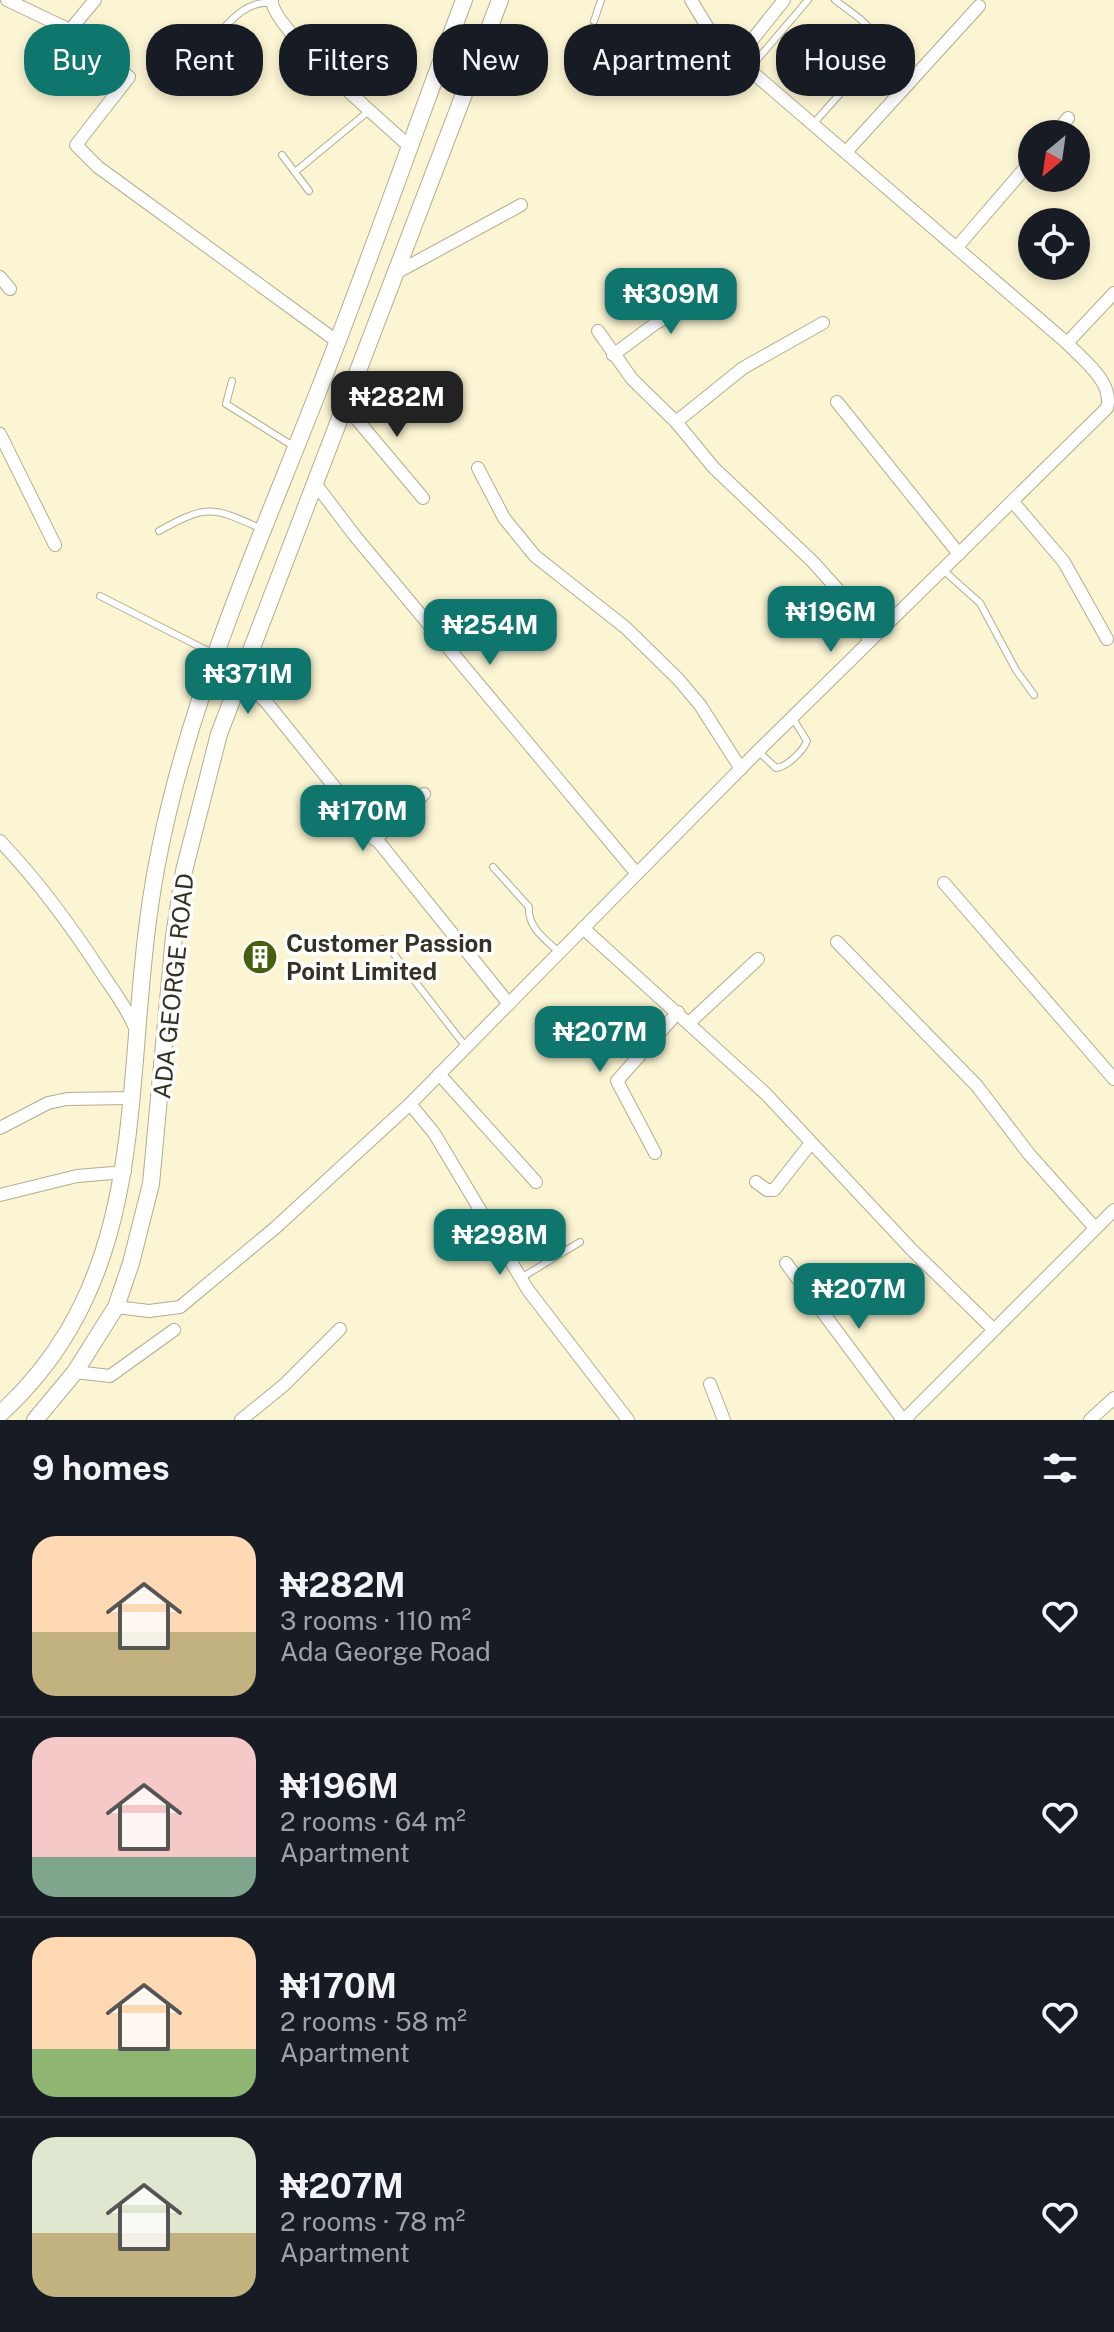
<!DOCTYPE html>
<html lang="en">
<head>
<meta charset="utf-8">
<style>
	:root { --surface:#171b24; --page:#20242c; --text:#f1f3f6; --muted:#9ea1a6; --line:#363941; --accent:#0f766e }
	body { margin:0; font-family:"Public Sans",sans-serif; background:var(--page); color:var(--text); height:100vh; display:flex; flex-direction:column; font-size:30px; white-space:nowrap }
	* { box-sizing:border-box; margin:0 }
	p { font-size:26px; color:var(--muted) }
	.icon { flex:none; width:44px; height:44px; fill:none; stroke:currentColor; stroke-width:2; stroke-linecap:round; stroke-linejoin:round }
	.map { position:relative; height:1420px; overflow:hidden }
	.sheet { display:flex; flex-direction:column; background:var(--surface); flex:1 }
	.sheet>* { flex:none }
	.banner { position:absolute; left:24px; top:24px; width:1066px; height:72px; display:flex; gap:16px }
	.needle { width:52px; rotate:209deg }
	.controls { position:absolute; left:1018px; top:120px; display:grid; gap:16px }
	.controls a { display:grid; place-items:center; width:72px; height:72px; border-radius:50%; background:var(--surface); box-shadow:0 4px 12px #0003; font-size:40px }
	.price { position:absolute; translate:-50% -68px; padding:0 18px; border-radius:16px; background:var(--accent); color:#fff; font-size:26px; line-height:52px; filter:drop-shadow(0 2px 4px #0008) }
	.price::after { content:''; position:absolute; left:50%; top:48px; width:24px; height:18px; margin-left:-12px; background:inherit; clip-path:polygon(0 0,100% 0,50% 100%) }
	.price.active { background:#222; color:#fff }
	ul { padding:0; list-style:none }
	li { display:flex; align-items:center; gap:24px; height:200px; padding:0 32px }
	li+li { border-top:2px solid var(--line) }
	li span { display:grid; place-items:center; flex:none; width:224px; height:160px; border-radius:24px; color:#555 }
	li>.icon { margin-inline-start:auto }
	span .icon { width:96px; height:96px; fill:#fffc; stroke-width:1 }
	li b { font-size:34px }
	h2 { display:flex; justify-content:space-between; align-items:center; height:96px; padding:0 32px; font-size:34px }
	.pill { padding:0 28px; border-radius:32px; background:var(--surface); box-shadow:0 4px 12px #0003; font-size:28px; line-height:72px }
	.pill.active { background:var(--accent); color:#fff }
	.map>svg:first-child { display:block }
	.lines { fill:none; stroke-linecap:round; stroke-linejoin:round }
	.lane-casing { stroke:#b4ad8e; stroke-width:8 }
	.street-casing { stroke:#b4ad8e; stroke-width:14 }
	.secondary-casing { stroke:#b4ad8e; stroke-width:18 }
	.lane { stroke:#fff; stroke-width:6 }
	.street { stroke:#fff; stroke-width:12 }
	.secondary { stroke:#fff; stroke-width:16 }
	.labels { text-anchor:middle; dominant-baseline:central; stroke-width:7; stroke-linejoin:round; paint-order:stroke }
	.poi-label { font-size:24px; font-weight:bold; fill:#353225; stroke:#fff; text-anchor:start }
	.street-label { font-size:24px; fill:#353225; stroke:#fff }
</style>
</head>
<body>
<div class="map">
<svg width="1114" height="1420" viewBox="0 0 1114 1420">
	<rect width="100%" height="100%" fill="#fcf5d3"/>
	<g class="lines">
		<defs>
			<g id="lane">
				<path d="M594,21L601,0"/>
				<path d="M205,49C224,29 242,0 271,3"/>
				<path d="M749,69L808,0"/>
				<path d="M814,123L877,52C882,29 851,13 835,0"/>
				<path d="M282,155L309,191"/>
				<path d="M295,172L370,110"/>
				<path d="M232,381L226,404L293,446"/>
				<path d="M159,531C207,504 213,507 262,529"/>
				<path d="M943,570L980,603L1016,670L1034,695"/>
				<path d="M100,596L214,654"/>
				<path d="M758,751L776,768C787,767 803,751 807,741L792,717"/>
				<path d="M493,867L529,907C527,927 546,940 559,952"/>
				<path d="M382,939L466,1047"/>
				<path d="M521,1278L580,1242"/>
			</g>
			<g id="street">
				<path d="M7,0L70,30L129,77L76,145L98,167L338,342"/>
				<path d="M272,0C270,26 385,124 409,146"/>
				<path d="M70,30L95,0"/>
				<path d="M737,59L784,0"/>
				<path d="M1055,134L1068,118"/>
				<path d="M847,151L979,6"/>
				<path d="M957,247L1032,160"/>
				<path d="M394,274L521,205"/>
				<path d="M0,277L10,289"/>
				<path d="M598,331L632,379L676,422L714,468L813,562L839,591L870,641"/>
				<path d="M1067,343L1114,293"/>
				<path d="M613,355L656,323L714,294"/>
				<path d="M837,402L959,554"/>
				<path d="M343,403L423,498"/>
				<path d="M676,422L743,368L823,323"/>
				<path d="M0,434L55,545"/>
				<path d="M478,468L504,518L535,556L626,628L679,680L700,705L741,769"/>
				<path d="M314,482L355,536L637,874"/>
				<path d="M1013,502L1064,562L1107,639"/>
				<path d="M241,678L267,703L509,1004"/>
				<path d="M375,840L424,794"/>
				<path d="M0,841C39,882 72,927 103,975C115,993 127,1008 135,1028"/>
				<path d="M944,883L1114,1079"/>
				<path d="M583,928L766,1094L912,1250L993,1329"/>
				<path d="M837,942L977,1086L1029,1154L1095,1228"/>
				<path d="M689,1023L758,959"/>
				<path d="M439,1074L536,1182"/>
				<path d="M410,1104L434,1133L528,1290L628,1420"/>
				<path d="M0,1128L48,1103L67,1099L132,1098"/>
				<path d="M655,1153L617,1081L678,1012"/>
				<path d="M756,1182L767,1190H774L811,1143"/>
				<path d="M0,1195L77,1176L125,1172"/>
				<path d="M786,1263L903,1420"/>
				<path d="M116,1307L149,1311L180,1307L275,1228L410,1104L758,751L1107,408C1114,382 1083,360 1067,343L737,59L708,28L691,0"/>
				<path d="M75,1372L110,1376L174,1330"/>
				<path d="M710,1384L724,1420"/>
				<path d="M241,1420L284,1385L340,1329"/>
				<path d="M904,1420L1114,1210"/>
				<path d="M1090,1420L1114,1398"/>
			</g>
			<g id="secondary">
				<path d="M0,1414C147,1280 124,1100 148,921C171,738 249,568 316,397C368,266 414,132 464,0"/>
				<path d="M35,1420L75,1372L116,1307L131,1263L151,1184L174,936L184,871L219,734L500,0"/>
			</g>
		</defs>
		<use href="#lane" class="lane-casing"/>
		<use href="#street" class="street-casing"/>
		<use href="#secondary" class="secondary-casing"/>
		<use href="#lane" class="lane"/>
		<use href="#street" class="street"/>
		<use href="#secondary" class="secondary"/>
	</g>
	<defs>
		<symbol id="building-disc" viewBox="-11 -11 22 22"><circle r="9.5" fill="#46600d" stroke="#fff"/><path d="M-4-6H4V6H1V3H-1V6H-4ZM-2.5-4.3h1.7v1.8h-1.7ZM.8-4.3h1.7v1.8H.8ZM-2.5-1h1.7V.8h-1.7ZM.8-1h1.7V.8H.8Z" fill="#fff"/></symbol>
	</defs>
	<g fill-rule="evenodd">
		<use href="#building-disc" x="240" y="937" width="40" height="40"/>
	</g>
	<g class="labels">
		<g class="poi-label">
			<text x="286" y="943">Customer Passion<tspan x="286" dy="28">Point Limited</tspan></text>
		</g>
		<g class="street-label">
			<text transform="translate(173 986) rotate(-84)">ADA GEORGE ROAD</text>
		</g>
	</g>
</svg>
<div class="controls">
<a><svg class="needle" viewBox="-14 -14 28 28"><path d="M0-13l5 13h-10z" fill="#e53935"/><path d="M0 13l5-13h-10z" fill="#9ea1a6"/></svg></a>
<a><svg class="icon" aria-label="locate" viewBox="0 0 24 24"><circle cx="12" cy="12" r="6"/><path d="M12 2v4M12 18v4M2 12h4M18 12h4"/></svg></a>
</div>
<b class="price" style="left:671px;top:336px">₦309M</b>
<b class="price active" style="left:397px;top:439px">₦282M</b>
<b class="price" style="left:831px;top:654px">₦196M</b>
<b class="price" style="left:490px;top:667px">₦254M</b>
<b class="price" style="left:248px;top:716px">₦371M</b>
<b class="price" style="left:363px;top:853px">₦170M</b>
<b class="price" style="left:600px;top:1074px">₦207M</b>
<b class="price" style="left:500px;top:1277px">₦298M</b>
<b class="price" style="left:859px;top:1331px">₦207M</b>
<div class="banner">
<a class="pill active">Buy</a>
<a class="pill">Rent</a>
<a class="pill">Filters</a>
<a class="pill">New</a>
<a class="pill">Apartment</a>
<a class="pill">House</a>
</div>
</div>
<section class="sheet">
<h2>9 homes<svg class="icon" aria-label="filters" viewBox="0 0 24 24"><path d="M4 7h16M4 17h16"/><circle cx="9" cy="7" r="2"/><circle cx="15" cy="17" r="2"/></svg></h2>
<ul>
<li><span style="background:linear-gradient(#ffd9b3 60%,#c2b280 0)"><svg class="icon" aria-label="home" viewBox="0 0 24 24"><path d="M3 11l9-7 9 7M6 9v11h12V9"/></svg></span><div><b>₦282M</b><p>3 rooms · 110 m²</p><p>Ada George Road</p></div><svg class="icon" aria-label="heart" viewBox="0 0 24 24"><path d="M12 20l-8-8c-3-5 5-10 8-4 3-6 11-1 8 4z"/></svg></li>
<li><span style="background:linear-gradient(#f6c9c9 75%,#7fa58c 0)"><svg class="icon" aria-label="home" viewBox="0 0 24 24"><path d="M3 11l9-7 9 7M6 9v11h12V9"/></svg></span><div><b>₦196M</b><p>2 rooms · 64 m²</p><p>Apartment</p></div><svg class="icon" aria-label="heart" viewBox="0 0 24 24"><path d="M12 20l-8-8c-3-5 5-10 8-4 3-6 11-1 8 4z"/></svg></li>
<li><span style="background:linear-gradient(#ffd9b3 70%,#8fb573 0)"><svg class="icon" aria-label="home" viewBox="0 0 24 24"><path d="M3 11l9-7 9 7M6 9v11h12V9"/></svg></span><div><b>₦170M</b><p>2 rooms · 58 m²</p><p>Apartment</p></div><svg class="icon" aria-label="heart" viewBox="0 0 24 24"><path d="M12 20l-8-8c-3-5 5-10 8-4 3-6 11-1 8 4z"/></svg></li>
<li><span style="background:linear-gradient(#dfe7d0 60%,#c2b280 0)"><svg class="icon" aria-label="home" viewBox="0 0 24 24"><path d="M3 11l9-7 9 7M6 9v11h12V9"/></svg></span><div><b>₦207M</b><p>2 rooms · 78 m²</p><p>Apartment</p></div><svg class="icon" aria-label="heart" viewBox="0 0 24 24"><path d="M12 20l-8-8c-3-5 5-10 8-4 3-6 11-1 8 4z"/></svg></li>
</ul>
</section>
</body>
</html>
